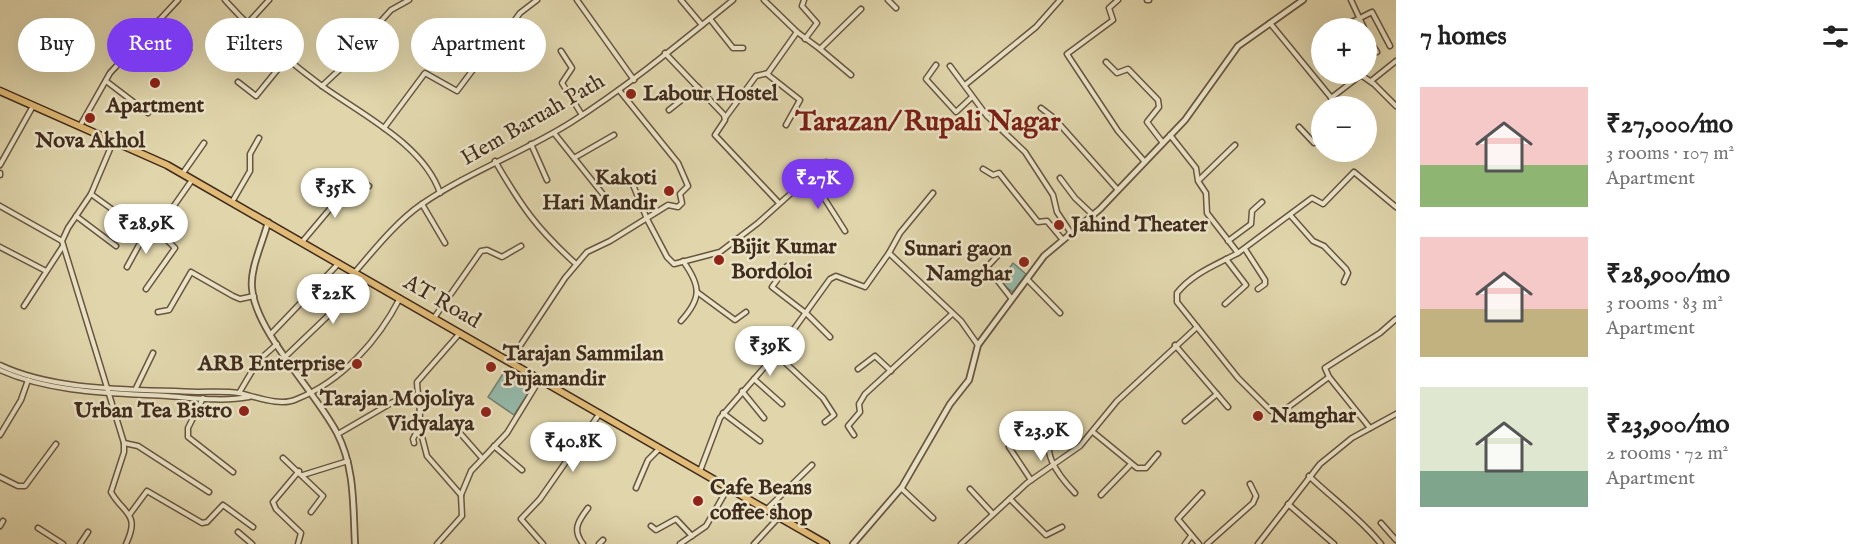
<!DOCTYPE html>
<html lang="en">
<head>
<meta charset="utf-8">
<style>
	:root { --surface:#fff; --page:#f2f2f2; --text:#222; --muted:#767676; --accent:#7c3aed }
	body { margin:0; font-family:"IM FELL English",serif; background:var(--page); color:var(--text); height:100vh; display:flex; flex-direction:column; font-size:22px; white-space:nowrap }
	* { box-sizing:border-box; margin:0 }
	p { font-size:20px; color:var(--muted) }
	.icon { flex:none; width:33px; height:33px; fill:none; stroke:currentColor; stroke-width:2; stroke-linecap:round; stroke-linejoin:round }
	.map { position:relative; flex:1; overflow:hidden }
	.sheet { display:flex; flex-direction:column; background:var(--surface); width:480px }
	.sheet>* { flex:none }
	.guide { position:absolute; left:18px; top:18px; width:570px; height:54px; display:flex; gap:12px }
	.buttons { position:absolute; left:1311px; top:18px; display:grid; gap:12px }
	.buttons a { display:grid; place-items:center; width:66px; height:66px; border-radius:50%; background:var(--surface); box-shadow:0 6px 24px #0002; font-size:30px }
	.price { position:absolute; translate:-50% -51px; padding:0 14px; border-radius:21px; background:#fff; color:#222; font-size:20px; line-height:39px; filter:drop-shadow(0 2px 3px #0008) }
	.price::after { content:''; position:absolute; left:50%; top:36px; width:18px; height:14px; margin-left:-9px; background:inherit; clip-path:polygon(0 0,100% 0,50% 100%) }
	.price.on { background:var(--accent); color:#fff }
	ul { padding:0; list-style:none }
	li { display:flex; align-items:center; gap:18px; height:150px; padding:0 24px }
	li span { display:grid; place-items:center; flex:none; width:168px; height:120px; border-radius:0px; color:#555 }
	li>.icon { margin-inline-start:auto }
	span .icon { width:72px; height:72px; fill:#fffc; stroke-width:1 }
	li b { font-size:26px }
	h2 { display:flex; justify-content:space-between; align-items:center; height:72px; padding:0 24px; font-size:26px }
	.chip { padding:0 21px; border-radius:27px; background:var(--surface); box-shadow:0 6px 24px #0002; font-size:21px; line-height:54px }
	.chip.on { background:var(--accent); color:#fff }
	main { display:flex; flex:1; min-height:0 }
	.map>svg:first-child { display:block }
	.water { fill:#94b9aa; stroke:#728172; stroke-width:1.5 }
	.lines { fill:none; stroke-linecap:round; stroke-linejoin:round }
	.minor-casing { stroke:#685640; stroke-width:7 }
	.tertiary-casing { stroke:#685640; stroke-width:8 }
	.trunk-casing { stroke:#402c1d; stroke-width:9 }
	.minor { stroke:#ebe4c8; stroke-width:4 }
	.tertiary { stroke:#ebe4c8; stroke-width:4.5 }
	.trunk { stroke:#e0ba76; stroke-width:6 }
	.poi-dot { fill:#8f2418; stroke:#ebe4c8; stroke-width:2 }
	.labels { text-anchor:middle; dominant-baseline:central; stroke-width:5; stroke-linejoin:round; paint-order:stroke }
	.poi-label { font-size:22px; font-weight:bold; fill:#402c1d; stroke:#ebe4c8; text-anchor:start }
	.street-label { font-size:22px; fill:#402c1d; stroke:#ebe4c8 }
	.district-label { font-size:28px; font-weight:bold; fill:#7a1f14; stroke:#ebe4c8 }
</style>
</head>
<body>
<main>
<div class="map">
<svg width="1396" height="544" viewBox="0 0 1396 544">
	<rect width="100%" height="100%" fill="#e0d5ab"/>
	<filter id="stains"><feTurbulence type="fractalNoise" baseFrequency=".00333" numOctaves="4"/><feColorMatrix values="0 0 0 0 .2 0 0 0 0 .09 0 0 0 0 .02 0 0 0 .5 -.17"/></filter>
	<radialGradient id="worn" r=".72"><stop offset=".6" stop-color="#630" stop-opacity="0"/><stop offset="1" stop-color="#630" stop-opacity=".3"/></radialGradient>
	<g class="water">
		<path d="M1013,263L1026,274L1013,292L999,282Z"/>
		<path d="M506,369L533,386L514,415L488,397Z"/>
	</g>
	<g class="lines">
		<defs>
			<g id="minor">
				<path d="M225,0C254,33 287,60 322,86C361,114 424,145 440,193"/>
				<path d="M577,0L634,80"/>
				<path d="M681,0L702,25"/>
				<path d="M764,0L797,32L820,49L861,9"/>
				<path d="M804,0L802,6L817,23L805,39"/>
				<path d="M888,0L896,8"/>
				<path d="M1118,0L1109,8L1113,20L1067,54L1118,131L1145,162"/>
				<path d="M1147,0H1149"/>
				<path d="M1351,0L1364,28"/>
				<path d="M710,19L733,48H743"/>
				<path d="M159,20L189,50"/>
				<path d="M1270,23L1338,106"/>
				<path d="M247,24L269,0"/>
				<path d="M1340,28L1372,12L1390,46"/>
				<path d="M1366,34L1377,52"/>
				<path d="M820,49L851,75"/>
				<path d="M561,51L572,68L562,83L582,115"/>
				<path d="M665,53L724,115L725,120L715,135L779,203"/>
				<path d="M1106,62L1117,73L1128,69L1158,100L1159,107L1147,122L1163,143"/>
				<path d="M936,65L926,79L956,112L972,97"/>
				<path d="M950,66L987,116L1025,152L1053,195L1057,212L1071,233"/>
				<path d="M767,74L800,100L786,125"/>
				<path d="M106,81L148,113"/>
				<path d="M1371,81L1396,61"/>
				<path d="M238,82L256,96L287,58"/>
				<path d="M965,85L1036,27L1060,0"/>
				<path d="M322,86L366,45L372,31L391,10L409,0"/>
				<path d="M1331,98L1361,75L1374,84L1396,106"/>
				<path d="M1041,108L1054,118L1118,190"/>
				<path d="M669,110L698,87"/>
				<path d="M725,118L756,76L768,73L797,32"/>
				<path d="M80,126L110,73L178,0"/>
				<path d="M1299,127L1314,143L1322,140"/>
				<path d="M384,128L425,73L457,91L493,43L504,35L520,13L537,0"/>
				<path d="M554,133L602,193"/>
				<path d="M1170,135L1196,168L1198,181L1206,193L1207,213L1238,253C1216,265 1193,273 1177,293V302L1238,378L1271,411H1283L1329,377"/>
				<path d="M113,142L91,194L68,228L62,241L124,443V452L111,492C123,514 141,513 126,544"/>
				<path d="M531,144L547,180"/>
				<path d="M574,158L614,135"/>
				<path d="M495,161C521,206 537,229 576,264"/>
				<path d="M0,165L33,106"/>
				<path d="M983,169L993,175L999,173L1038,222L1047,221L1063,240"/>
				<path d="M0,173V175"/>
				<path d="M183,173L204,143"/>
				<path d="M807,177L819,190L845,231"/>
				<path d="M1060,178L1075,198L1093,215"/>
				<path d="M631,180L647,219L667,257L674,264L720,252L758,223L826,162L848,173"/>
				<path d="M1199,180L1235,145"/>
				<path d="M91,194L131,223"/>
				<path d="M232,202L250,171V154L259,138"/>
				<path d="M422,204L445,243"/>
				<path d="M0,206L62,241"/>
				<path d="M76,216L116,246"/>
				<path d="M1291,216L1313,241L1324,246L1346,269L1348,273L1344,282"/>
				<path d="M1228,241L1251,224L1252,211L1262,202"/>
				<path d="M302,242L329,210L357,183L362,182L369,186"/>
				<path d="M0,247L46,271"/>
				<path d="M1245,249L1265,280V284L1258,289"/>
				<path d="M1002,251L987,267L1012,299"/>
				<path d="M889,253L900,233L933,193"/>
				<path d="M1238,253L1312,198L1323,204L1354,172L1396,207"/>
				<path d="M787,266L772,287L807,314L830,337"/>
				<path d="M127,267L145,234L157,230L192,180"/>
				<path d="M355,272C375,249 396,222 422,204C469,172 522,153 570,123C627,87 680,43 733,0"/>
				<path d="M1027,279L1060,313"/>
				<path d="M146,289L175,248L157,230"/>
				<path d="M697,292L735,320L746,312"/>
				<path d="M1225,304L1246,285L1226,259"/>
				<path d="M24,306L63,246"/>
				<path d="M158,312L169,310L191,272L233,296L240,299L254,296"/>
				<path d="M434,318L481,251L487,250L502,257L521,246"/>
				<path d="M681,321C702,298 701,286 683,261"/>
				<path d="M270,335L339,263"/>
				<path d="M1175,345L1228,407"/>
				<path d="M776,354L823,398L834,415L825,422"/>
				<path d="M286,356L333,311L362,277"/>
				<path d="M510,361L565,278L587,252L610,241L668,205L678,207L682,203L680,194L688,186L678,163L619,90"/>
				<path d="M0,365C57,392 136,389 198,392C212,392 226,391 239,393C257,397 280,407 297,399C342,381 378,341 400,298"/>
				<path d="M858,369L875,356L891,371"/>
				<path d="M0,370C51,393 112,393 167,396C194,398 223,402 249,397"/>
				<path d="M754,379L782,404"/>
				<path d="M136,388L153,353"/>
				<path d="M742,391L764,418"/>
				<path d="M239,393L258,361L277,344"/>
				<path d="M203,398L188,428V437L233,472"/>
				<path d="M723,413L760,441"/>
				<path d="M1185,421L1217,394"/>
				<path d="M1058,427C1036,448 1058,475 1075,493"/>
				<path d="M1370,428L1329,377L1325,368L1380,333L1396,319"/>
				<path d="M420,429L427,456L461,495"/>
				<path d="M1093,432L1137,468H1146L1158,454"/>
				<path d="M460,433L482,458"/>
				<path d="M338,434L393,402"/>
				<path d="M0,435L21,400L28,380"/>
				<path d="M854,435L848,426L860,412L859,404L865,394L952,314"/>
				<path d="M124,443L138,446L209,492"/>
				<path d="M414,443L413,439C425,418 418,405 417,382L460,333"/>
				<path d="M494,446L522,470"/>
				<path d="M1009,447L1031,480"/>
				<path d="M283,458L323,496L311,512"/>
				<path d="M700,471L720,418L776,354L830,279L836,276L865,287L889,253L961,321L978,345"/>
				<path d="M303,475L348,461"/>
				<path d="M1309,476C1333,499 1360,518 1381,544"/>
				<path d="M0,477L18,486H25L56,444"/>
				<path d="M636,488L648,460L660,448"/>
				<path d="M901,488L933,518"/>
				<path d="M970,489L993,514"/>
				<path d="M1101,495L1131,464"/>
				<path d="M1010,499L1046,535L1062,527"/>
				<path d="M1288,504L1334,544"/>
				<path d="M767,509L812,465"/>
				<path d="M130,514L147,491L202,523L207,522L223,505L253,527"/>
				<path d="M1381,523L1396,540"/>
				<path d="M0,526L3,521"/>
				<path d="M651,526L656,530L676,519L692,536"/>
				<path d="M38,528L63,544"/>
				<path d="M238,532L252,544"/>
				<path d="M80,544L88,532"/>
				<path d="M298,544L301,533L276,509L273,502L299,471"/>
				<path d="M437,544L462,516L461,495L471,471L507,433L540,379"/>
				<path d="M543,544L521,519L540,499L600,413"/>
				<path d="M583,544C572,530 578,521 588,508"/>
				<path d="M599,544L603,540"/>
				<path d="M680,544L706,526L728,488"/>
				<path d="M754,544L779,517"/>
				<path d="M961,544L1027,483L1080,446L1117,401L1197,327"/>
				<path d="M1185,544L1191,536"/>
				<path d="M1199,544L1178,519L1202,493"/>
				<path d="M1207,544L1253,503L1256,496L1250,484"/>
				<path d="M1258,544L1320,464L1352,438L1396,414"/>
			</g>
			<g id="tertiary">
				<path d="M268,222C263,242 250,268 252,288C255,331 315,391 337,433C355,468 353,506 355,544"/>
				<path d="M853,544L902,487L950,404L969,380L978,345L1044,256L1100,209L1185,120L1238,46L1303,0"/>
			</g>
			<path id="trunk" d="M0,91L167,165L826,544"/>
		</defs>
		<use href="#minor" class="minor-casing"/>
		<use href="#tertiary" class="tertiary-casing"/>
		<use href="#trunk" class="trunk-casing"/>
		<use href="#minor" class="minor"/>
		<use href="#tertiary" class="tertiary"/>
		<use href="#trunk" class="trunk"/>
	</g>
	<g class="poi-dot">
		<circle cx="155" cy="83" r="6"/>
		<circle cx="631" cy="94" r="6"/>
		<circle cx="90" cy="118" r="6"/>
		<circle cx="669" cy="191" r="6"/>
		<circle cx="1059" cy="225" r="6"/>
		<circle cx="719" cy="260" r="6"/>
		<circle cx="1024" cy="262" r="6"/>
		<circle cx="357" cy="364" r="6"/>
		<circle cx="491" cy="367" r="6"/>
		<circle cx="244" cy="411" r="6"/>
		<circle cx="486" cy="412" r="6"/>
		<circle cx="1258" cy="416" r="6"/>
		<circle cx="698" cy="501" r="6"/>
	</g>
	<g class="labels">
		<g class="poi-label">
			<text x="643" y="94">Labour Hostel</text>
			<text x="155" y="106" text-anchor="middle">Apartment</text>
			<text x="90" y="141" text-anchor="middle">Nova Akhol</text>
			<text x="657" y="178" text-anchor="end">Kakoti<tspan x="657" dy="25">Hari Mandir</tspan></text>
			<text x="1071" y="225">Jahind Theater</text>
			<text x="731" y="247">Bijit Kumar<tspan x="731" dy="25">Bordoloi</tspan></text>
			<text x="1012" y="249" text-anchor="end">Sunari gaon<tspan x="1012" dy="25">Namghar</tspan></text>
			<text x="503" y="354">Tarajan Sammilan<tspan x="503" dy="25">Pujamandir</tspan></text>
			<text x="345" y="364" text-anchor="end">ARB Enterprise</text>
			<text x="474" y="399" text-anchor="end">Tarajan Mojoliya<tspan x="474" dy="25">Vidyalaya</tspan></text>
			<text x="232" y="411" text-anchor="end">Urban Tea Bistro</text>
			<text x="1270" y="416">Namghar</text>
			<text x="710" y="488">Cafe Beans<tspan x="710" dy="25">coffee shop</tspan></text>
		</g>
		<g class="street-label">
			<text transform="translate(533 120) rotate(-30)">Hem Baruah Path</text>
			<text transform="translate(442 302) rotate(30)">AT Road</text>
		</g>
		<g class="district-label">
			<text x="928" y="122">Tarazan/ Rupali Nagar</text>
		</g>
	</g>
	<rect width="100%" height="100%" filter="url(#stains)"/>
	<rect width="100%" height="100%" fill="url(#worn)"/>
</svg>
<div class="buttons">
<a>+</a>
<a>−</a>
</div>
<b class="price on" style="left:818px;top:210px">₹27K</b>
<b class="price" style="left:335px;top:219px">₹35K</b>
<b class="price" style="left:146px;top:255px">₹28.9K</b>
<b class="price" style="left:333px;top:325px">₹22K</b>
<b class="price" style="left:770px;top:377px">₹39K</b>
<b class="price" style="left:1041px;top:462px">₹23.9K</b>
<b class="price" style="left:573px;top:473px">₹40.8K</b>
<div class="guide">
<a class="chip">Buy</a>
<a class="chip on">Rent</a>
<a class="chip">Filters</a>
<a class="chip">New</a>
<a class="chip">Apartment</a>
</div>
</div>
<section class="sheet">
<h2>7 homes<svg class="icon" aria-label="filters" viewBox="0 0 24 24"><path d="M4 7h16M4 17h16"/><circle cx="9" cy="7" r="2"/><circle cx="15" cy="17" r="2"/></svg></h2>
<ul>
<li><span style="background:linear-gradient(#f6c9c9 65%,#8fb573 0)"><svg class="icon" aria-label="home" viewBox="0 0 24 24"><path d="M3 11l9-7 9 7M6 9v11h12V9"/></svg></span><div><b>₹27,000/mo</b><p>3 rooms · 107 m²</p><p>Apartment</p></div></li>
<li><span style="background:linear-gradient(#f6c9c9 60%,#c2b280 0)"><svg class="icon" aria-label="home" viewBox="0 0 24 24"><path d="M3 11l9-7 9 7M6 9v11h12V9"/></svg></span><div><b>₹28,900/mo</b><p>3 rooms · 83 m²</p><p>Apartment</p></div></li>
<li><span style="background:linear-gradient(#dfe7d0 70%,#7fa58c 0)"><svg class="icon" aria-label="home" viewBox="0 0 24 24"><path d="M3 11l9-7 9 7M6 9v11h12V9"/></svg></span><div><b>₹23,900/mo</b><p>2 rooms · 72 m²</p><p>Apartment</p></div></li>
</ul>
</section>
</main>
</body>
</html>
